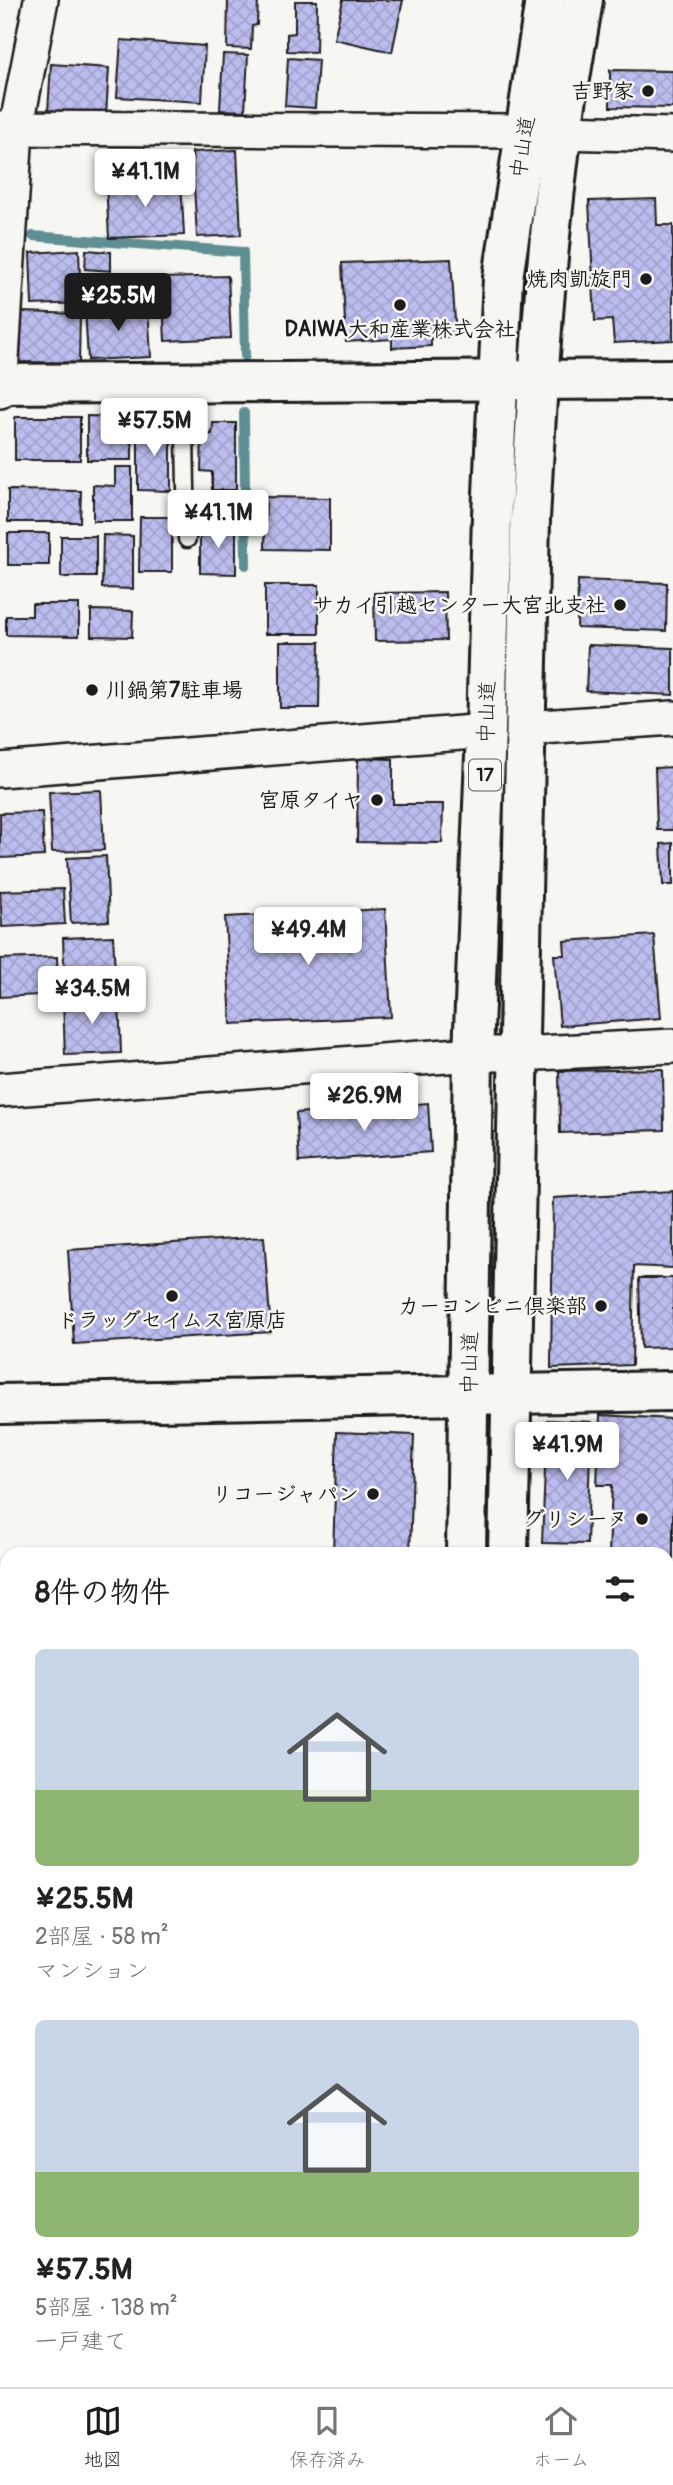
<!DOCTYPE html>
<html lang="ja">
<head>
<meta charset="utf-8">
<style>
	:root { --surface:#fff; --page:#f6f6f6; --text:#222; --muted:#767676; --line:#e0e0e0; --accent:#1c1c1c }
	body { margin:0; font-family:Pangolin,"Klee One",sans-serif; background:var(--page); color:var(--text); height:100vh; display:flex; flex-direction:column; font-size:26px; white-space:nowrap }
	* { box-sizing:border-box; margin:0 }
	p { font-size:23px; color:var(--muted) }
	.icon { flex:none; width:38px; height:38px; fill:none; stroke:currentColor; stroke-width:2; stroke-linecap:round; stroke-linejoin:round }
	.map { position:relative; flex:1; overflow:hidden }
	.panel { position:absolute; left:0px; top:1547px; width:674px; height:840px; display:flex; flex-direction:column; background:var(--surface); border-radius:21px 21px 0 0; box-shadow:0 2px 5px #0004 }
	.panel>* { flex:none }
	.price { position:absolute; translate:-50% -60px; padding:0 16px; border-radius:7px; background:#fff; color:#222; font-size:23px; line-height:46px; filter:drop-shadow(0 2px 4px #0008) }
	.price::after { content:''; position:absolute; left:50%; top:42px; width:21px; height:16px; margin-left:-10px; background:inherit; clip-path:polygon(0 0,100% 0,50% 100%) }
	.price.selected { background:var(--accent); color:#fff }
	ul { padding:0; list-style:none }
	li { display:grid; align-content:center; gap:14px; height:371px; padding:0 35px }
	li span { display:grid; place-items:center; height:217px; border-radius:10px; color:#555 }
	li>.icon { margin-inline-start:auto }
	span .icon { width:126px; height:126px; fill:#fffc; stroke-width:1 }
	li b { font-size:30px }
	h2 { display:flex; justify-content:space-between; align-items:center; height:84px; padding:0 35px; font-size:30px }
	.dock { display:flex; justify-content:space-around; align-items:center; height:98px; border-top:2px solid var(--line); background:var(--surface); font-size:19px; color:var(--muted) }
	.dock a { display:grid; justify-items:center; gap:4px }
	.dock .selected { color:var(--accent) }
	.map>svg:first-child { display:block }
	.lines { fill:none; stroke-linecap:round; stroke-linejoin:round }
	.stream { stroke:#5e8f92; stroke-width:10 }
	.building { fill:url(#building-cross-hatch); stroke:#1c1c1c; stroke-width:2 }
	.service-casing { stroke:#1c1c1c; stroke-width:21 }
	.minor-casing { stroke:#1c1c1c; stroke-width:38 }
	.tertiary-casing { stroke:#1c1c1c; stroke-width:44 }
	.trunk-casing { stroke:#1c1c1c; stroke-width:44 }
	.service { stroke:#f6f6f2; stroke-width:16 }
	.minor { stroke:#f6f6f2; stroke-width:33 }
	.tertiary { stroke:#f6f6f2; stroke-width:38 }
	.trunk { stroke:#f6f6f2; stroke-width:38 }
	.poi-dot { fill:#1c1c1c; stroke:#f6f6f2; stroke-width:2.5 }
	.labels { text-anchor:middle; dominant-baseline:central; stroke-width:5; stroke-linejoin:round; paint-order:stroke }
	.shield { fill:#f6f6f2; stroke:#5d5d5c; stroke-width:2 }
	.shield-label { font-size:19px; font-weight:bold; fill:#1c1c1c }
	.poi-label { font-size:21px; font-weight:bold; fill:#1c1c1c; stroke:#f6f6f2; text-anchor:end }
	.street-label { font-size:21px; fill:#1c1c1c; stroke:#f6f6f2 }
</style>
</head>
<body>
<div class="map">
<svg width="673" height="2387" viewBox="0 0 673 2387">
	<defs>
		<pattern id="building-cross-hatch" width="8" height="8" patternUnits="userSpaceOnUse" patternTransform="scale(1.75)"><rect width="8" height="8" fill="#bcbdef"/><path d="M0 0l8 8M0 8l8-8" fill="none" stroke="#a1a2cc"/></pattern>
	</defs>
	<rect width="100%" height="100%" fill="#f6f6f2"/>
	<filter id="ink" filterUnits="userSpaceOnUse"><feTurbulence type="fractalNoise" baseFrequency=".0143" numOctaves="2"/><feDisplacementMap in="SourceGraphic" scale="14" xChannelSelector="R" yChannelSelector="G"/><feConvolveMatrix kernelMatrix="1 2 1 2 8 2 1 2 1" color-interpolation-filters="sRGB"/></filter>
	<g filter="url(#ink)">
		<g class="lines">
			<g class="stream">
				<path d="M33,236L243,252L245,356"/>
				<path d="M244,413L246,565"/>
			</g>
		</g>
		<g class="building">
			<path d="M228,0H258L257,25L252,26L251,49L227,48Z"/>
			<path d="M343,0H403L392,52L334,39Z"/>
			<path d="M295,1H317L316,52L287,51V34L295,33Z"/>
			<path d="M121,40L205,46L202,102L117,97Z"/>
			<path d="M223,54L248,55L245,111L220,110Z"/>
			<path d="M288,58L318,60L315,108L285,106Z"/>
			<path d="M51,64L109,68L106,115L48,112Z"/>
			<path d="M610,70L673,71V108L610,107Z"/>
			<path d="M237,150L241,235L197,237L192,152Z"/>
			<path d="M181,179L184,235L109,238L106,183Z"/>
			<path d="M656,199L657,225H673V340L614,343L612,320L595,321L589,201Z"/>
			<path d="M79,250L81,303L32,305L30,253Z"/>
			<path d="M86,250L111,252V271L85,269Z"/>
			<path d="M451,259L456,336L431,338V346L392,348V339L346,342L342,263Z"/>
			<path d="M228,276L231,338L165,341L162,278Z"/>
			<path d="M148,305L151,357L88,360L85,308Z"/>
			<path d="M21,312L80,314L79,363L20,362Z"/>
			<path d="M87,416L132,417V460H87Z"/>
			<rect x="15" y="417" width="65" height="43"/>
			<path d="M213,423H236V490H212V472L201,471L202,434H212Z"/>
			<path d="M138,426L171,427V491L138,490Z"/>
			<path d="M115,467H132V521H93V485L115,486Z"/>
			<path d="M8,490L81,491L80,522H8Z"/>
			<path d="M266,497L330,498V550L265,549Z"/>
			<path d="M140,517H172V572H139Z"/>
			<path d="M200,525L236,526V574L200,573Z"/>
			<rect x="8" y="533" width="41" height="32"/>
			<path d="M103,535L133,536V589L102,588Z"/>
			<rect x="61" y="536" width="35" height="41"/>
			<path d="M578,580L667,583L666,631L577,628Z"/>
			<rect x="265" y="585" width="54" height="49"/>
			<path d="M445,592L446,640L375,641L374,593Z"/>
			<path d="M32,604H79V636L6,635V616H32Z"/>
			<path d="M91,610L133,611L132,637L91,636Z"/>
			<path d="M280,642H320L319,708H280Z"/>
			<path d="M588,645L673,648V695L586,691Z"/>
			<path d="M358,758L393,759V804H443L442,843L357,842Z"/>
			<path d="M673,767V830H657L655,768Z"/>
			<path d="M101,790L104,850L52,852L49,792Z"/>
			<path d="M42,812L44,856L0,858V813Z"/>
			<path d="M673,843V885H663L661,844Z"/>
			<path d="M106,856L109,921L71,923L67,858Z"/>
			<path d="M63,889L65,924L2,927L0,891Z"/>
			<path d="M385,909L391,1017L231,1024L225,917Z"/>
			<path d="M654,935L661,1018L560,1026L554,955H565L564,941Z"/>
			<path d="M113,936L116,989L65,992L63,938Z"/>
			<path d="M57,957L58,994L0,997V959Z"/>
			<path d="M119,998L121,1053L65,1055L63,1000Z"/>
			<path d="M663,1069L664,1130L560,1133L559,1071Z"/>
			<path d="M428,1103L431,1152L299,1162L296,1113Z"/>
			<path d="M673,1191V1268L634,1266L632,1365L551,1368L553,1198Z"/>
			<path d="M264,1237L271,1332L74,1344L68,1250Z"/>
			<path d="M639,1278H673V1347L641,1348Z"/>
			<path d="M600,1415L673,1419V1558H667V1554H609L612,1485H597Z"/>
			<path d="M547,1420L591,1422L587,1544L542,1543Z"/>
			<path d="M337,1432L414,1435L410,1554H333Z"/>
			<rect x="667" y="1672" width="6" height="54"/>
			<path d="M667,1839H673V1895L667,1894Z"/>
			<path d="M667,2340L673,2341V2387H539L540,2380H667Z"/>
			<path d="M305,2380H401V2387H306Z"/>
		</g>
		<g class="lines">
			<defs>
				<path id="service" d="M184,383L187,539"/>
				<g id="minor">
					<path d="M0,128L525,131"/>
					<path d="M562,132L673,135"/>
					<path d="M0,391L16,129L41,0"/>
					<path d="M526,728L673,718"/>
					<path d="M0,770L486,731"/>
					<path d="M0,1090L473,1054H519L673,1046"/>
					<path d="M667,1655H673"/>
					<path d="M0,1667H7"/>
					<path d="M667,1955L673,1954"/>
					<path d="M0,2039L7,2038"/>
					<path d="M0,2159L7,2196"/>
					<path d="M0,2255L7,2254"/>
					<path d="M667,2260L673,2261"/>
					<path d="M22,2380V2387"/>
				</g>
				<g id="tertiary">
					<path d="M0,384L673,379"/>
					<path d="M0,1404L673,1391"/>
				</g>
				<g id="trunk">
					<path d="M466,1554L473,1054L486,731L492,515L503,278L545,0"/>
					<path d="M508,1554L530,519C537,389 545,260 562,131C568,87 576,44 583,0"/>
					<path d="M441,2387V2380"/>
					<path d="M485,2387V2380"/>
				</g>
			</defs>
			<use href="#service" class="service-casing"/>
			<use href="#minor" class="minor-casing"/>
			<use href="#tertiary" class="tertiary-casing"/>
			<use href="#trunk" class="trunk-casing"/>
			<use href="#service" class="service"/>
			<use href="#minor" class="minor"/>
			<use href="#tertiary" class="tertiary"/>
			<use href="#trunk" class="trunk"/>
		</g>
	</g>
	<g class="poi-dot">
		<circle cx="648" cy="91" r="7"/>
		<circle cx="646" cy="279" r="7"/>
		<circle cx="400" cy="305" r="7"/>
		<circle cx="620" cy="605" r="7"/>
		<circle cx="92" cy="690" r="7"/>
		<circle cx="377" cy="800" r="7"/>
		<circle cx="172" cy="1296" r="7"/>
		<circle cx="601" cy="1306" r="7"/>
		<circle cx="373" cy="1494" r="7"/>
		<circle cx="642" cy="1519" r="7"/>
	</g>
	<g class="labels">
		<rect class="shield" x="469" y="759.5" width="32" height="31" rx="5"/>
		<g class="shield-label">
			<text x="485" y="775">17</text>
		</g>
		<g class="poi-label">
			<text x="634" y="91">吉野家</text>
			<text x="632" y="279">焼肉凱旋門</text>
			<text x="400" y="329" text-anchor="middle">DAIWA大和産業株式会社</text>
			<text x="606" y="605">サカイ引越センター大宮北支社</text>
			<text x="106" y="690" text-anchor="start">川鍋第7駐車場</text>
			<text x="363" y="800">宮原タイヤ</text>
			<text x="587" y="1306">カーコンビニ倶楽部</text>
			<text x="172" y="1320" text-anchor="middle">ドラッグセイムス宮原店</text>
			<text x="359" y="1494">リコージャパン</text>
			<text x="628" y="1519">グリシーヌ</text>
		</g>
		<g class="street-label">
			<text transform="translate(523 147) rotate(-81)">中山道</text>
			<text transform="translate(487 712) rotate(-88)">中山道</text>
			<text transform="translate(470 1363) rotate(-89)">中山道</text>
		</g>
	</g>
</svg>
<b class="price" style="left:145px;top:209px">¥41.1M</b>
<b class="price selected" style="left:118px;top:333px">¥25.5M</b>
<b class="price" style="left:154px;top:458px">¥57.5M</b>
<b class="price" style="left:218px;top:550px">¥41.1M</b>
<b class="price" style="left:308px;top:967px">¥49.4M</b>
<b class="price" style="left:92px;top:1026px">¥34.5M</b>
<b class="price" style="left:364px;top:1133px">¥26.9M</b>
<b class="price" style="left:567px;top:1482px">¥41.9M</b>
<section class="panel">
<h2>8件の物件<svg class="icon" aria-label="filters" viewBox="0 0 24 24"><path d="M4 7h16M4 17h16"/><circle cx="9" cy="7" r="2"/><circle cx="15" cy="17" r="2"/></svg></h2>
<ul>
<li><span style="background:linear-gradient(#c9d6e8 65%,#8fb573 0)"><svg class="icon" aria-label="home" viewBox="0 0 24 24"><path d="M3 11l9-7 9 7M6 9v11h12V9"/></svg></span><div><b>¥25.5M</b><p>2部屋 · 58 m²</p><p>マンション</p></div></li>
<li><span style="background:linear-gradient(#c9d6e8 70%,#8fb573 0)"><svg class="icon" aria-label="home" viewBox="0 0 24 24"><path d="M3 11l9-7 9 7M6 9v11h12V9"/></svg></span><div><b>¥57.5M</b><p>5部屋 · 138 m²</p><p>一戸建て</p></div></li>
</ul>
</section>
</div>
<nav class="dock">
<a class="selected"><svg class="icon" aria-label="map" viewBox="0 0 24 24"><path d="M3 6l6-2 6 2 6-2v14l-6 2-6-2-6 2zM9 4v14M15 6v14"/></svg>地図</a>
<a><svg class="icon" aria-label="saved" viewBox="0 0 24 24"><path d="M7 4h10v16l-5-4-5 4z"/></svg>保存済み</a>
<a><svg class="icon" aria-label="home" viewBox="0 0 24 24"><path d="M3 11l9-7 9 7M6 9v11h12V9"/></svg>ホーム</a>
</nav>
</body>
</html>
